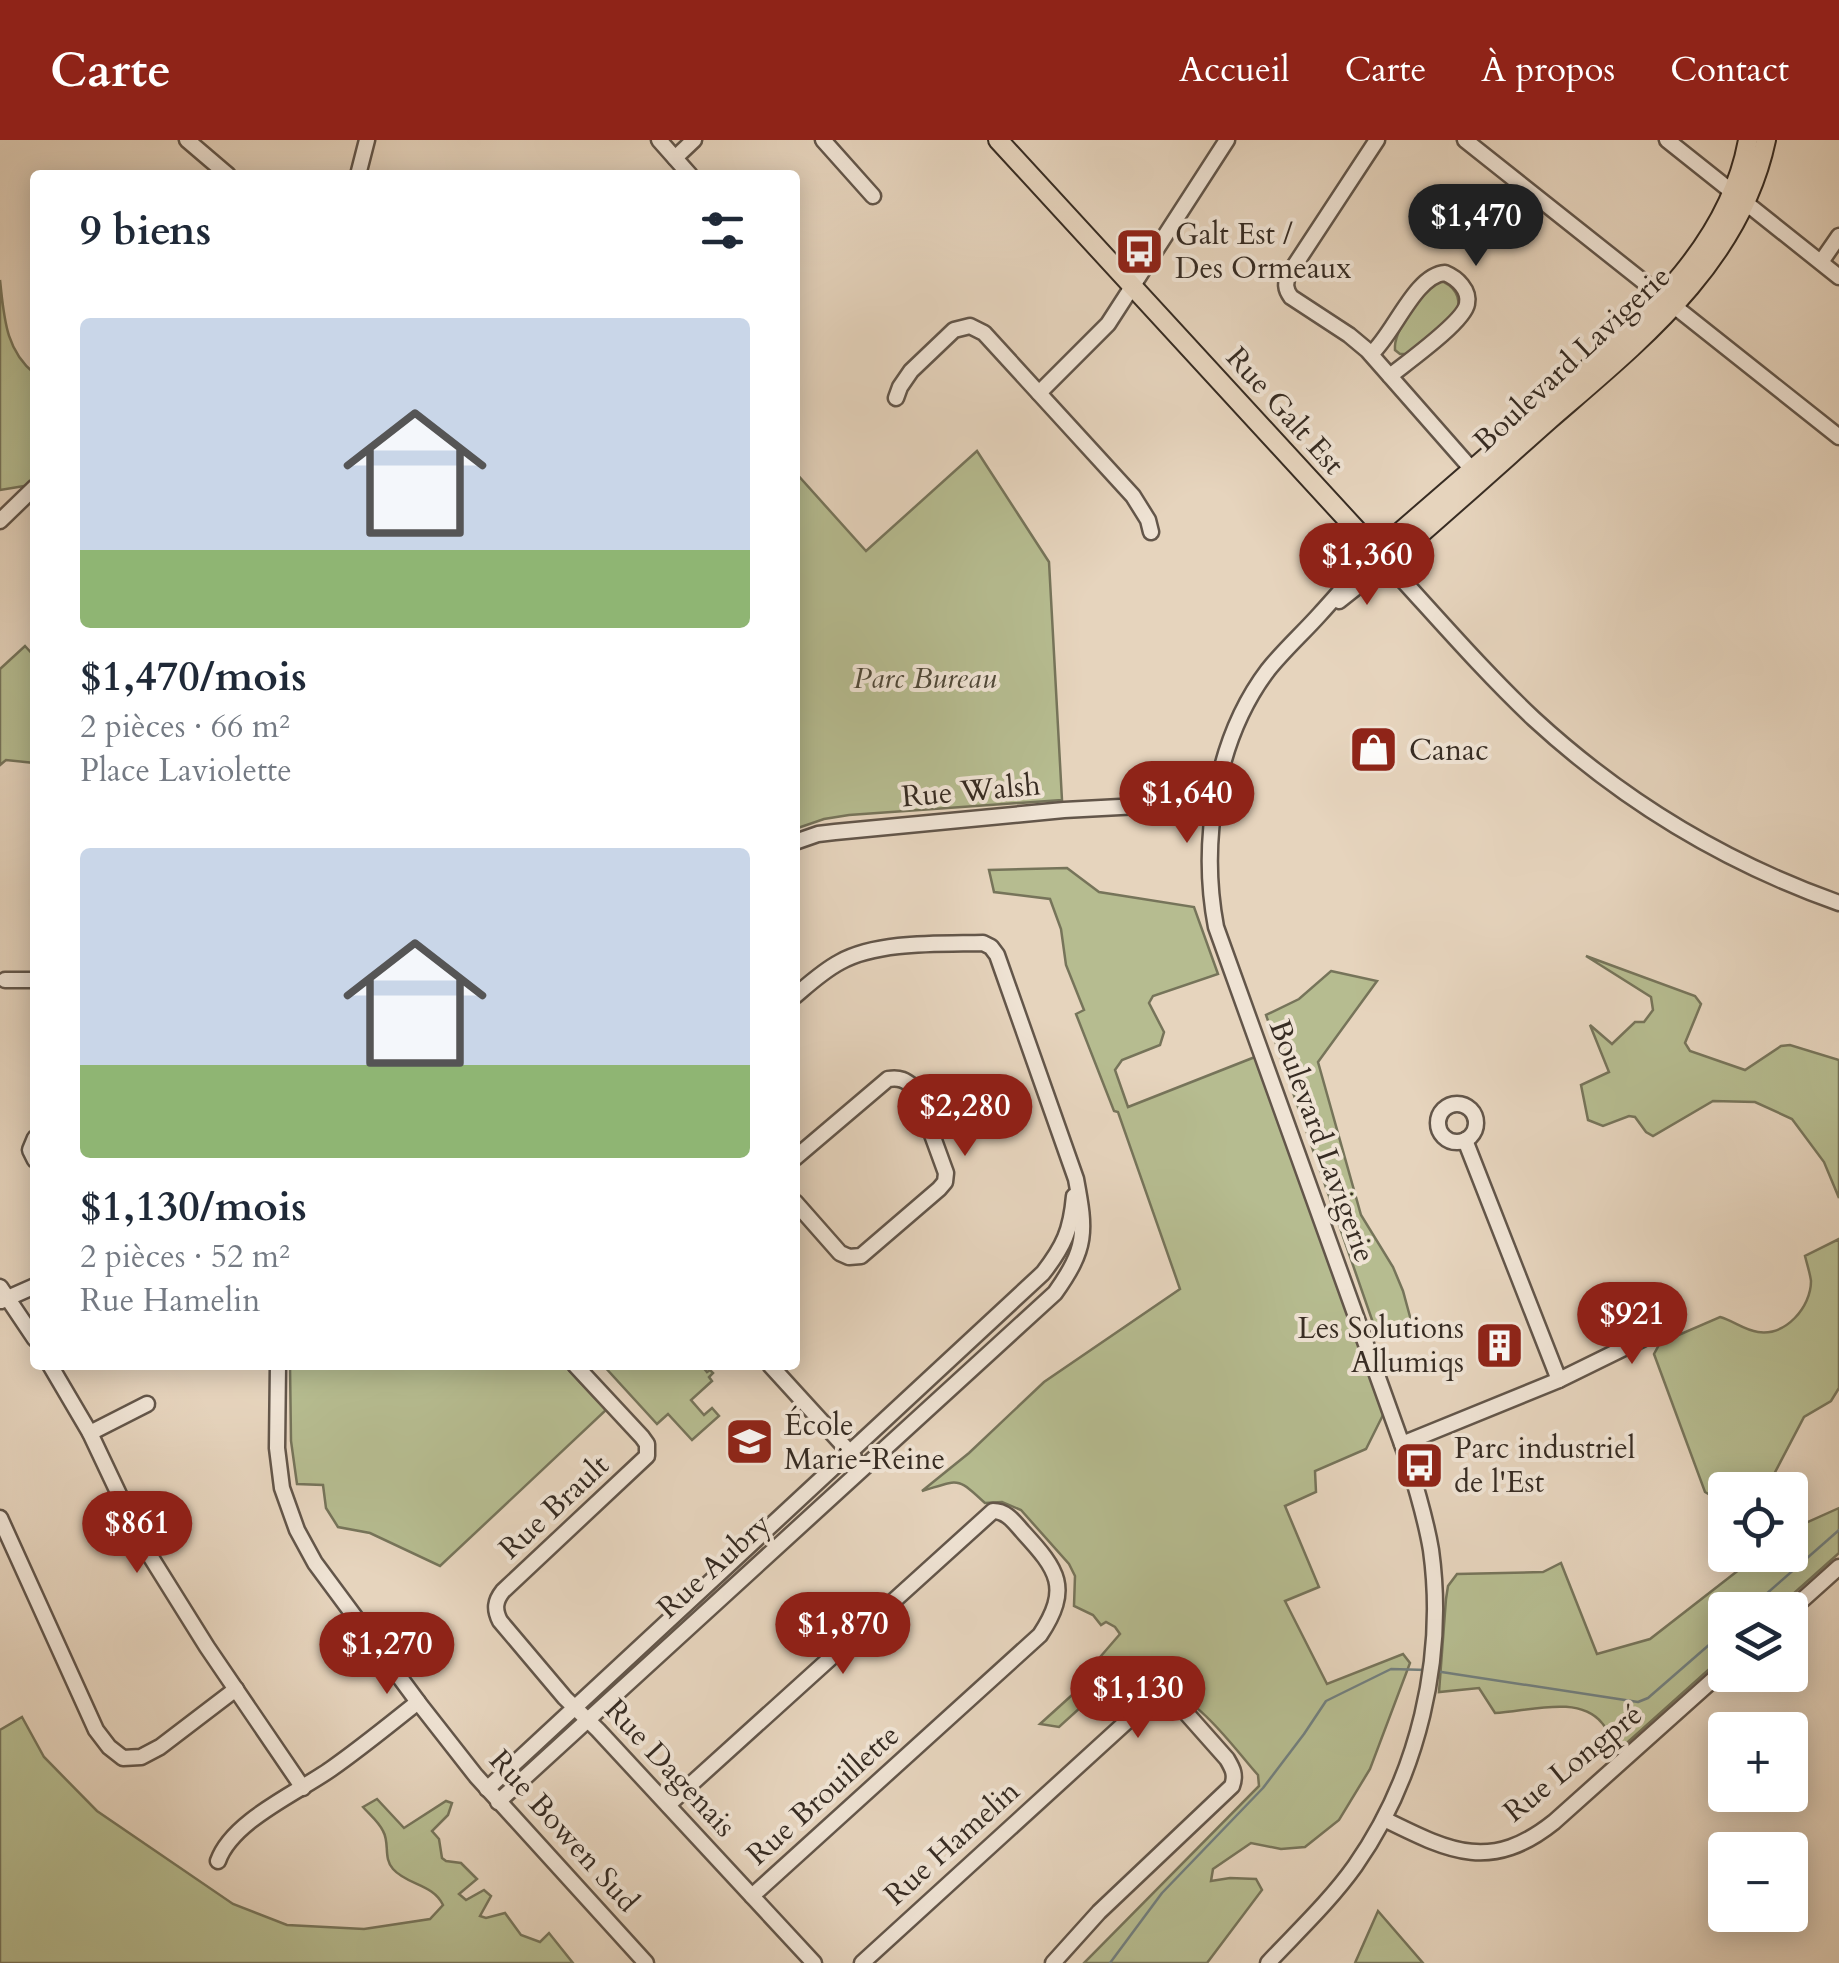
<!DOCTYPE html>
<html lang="fr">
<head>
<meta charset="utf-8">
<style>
	:root { --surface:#fff; --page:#f6f6f7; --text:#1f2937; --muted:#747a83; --accent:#8f2418 }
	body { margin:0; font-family:Cardo,serif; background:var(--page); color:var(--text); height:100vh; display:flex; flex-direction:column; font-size:38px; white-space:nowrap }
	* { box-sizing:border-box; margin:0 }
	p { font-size:32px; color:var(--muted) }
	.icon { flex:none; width:55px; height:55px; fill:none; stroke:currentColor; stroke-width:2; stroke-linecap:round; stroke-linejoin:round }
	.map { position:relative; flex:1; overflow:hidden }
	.side { position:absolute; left:30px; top:30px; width:770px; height:1200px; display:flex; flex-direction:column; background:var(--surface); border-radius:10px; box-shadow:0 5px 25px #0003 }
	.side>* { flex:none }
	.tools { position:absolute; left:1708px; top:1332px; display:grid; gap:20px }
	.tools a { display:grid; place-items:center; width:100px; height:100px; border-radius:10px; background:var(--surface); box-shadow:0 5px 25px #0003; font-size:50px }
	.price { position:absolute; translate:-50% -85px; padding:0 22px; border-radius:35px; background:var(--accent); color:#fff; font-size:32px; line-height:65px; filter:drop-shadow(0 2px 5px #0008) }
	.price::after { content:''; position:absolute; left:50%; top:60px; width:30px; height:22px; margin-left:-15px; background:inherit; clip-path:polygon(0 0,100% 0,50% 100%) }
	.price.current { background:#222; color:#fff }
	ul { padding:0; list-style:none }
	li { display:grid; align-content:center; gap:20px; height:530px; padding:0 50px }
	li span { display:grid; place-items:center; height:310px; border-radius:10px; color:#555 }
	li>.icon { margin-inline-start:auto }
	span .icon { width:180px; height:180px; fill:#fffc; stroke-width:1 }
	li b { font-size:42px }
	h2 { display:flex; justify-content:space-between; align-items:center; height:120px; padding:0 50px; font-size:42px }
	header { display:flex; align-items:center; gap:60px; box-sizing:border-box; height:140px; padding:0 50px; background:var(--accent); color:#fff }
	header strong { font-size:48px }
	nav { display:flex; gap:55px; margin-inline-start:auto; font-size:35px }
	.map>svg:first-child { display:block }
	.green { fill:#b6bc90; stroke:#76745a; stroke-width:2.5 }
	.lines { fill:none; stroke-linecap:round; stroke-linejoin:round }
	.stream { stroke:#727f7e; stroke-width:2.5 }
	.minor-casing { stroke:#63564a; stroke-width:19 }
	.major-casing { stroke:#372c23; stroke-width:22 }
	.minor { stroke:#efe3d4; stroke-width:14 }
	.major { stroke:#e6d4bd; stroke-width:18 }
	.labels { text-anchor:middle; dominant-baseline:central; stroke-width:8; stroke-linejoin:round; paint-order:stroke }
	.poi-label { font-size:30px; fill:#372c23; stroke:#efe3d4; text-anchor:start }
	.street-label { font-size:30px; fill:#372c23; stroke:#efe3d4 }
	.park-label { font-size:30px; font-style:italic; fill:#504939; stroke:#efe3d4 }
</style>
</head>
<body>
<header>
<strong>Carte</strong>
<nav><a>Accueil</a><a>Carte</a><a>À propos</a><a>Contact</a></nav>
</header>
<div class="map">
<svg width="1839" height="1823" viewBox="0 0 1839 1823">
	<rect width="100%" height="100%" fill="#e6d4bd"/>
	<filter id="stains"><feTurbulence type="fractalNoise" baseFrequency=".002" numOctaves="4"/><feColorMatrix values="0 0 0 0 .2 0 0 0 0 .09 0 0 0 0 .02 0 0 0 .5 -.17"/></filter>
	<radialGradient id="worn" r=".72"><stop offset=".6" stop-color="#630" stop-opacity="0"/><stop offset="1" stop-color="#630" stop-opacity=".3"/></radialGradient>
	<g class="green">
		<path d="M0,140C4,176 5,210 35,234V340L30,345L0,350Z"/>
		<path d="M1439,140C1454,145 1462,157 1457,172L1411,214H1400L1395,210C1393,190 1422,152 1439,140Z"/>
		<path d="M977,311L1049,422L1062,660L849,675L824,679L795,689V332L866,411Z"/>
		<path d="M25,506L35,517V623L6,620L0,625V529Z"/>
		<path d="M1067,728L1099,752L1194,767L1218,834L1153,856L1149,863L1164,892L1160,905L1122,920L1115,930L1128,967L1255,917L1384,1273L1366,1309L1315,1331L1316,1352L1285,1366L1319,1447L1285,1461L1327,1544L1403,1514L1410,1523L1370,1629L1339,1680L1305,1707L1281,1709L1251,1703L1213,1729L1211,1741L1230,1738L1256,1739L1262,1750L1207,1823H1084L1259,1646L1258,1635C1234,1609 1186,1537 1148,1553L1125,1527L1059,1587L1040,1584L1092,1537L1088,1531L1120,1494L1115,1487L1106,1482L1101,1485L1093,1475L1074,1466L1075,1436L1069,1424L1021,1370L1002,1362L985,1363C956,1336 959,1340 922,1351L969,1313L1044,1242L1180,1149L1118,972L1114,971L1076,874L1084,870L1066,825L1061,789L1050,759L994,752L989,730Z"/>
		<path d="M1586,816L1695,856L1701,864L1685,903L1690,911L1745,930L1781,906L1790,905L1839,920V1058L1824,1022L1792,979L1755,962L1713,961L1653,996L1646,992L1635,977L1629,976L1603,986L1588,980L1581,945L1609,932L1590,885L1612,904L1635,882H1644L1653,870L1651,857Z"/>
		<path d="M1331,831L1377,841L1318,922L1361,1075L1393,1127L1403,1151L1412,1184L1379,1200L1266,875L1299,859Z"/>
		<path d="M1839,1099V1248L1831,1261L1804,1277L1772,1338L1756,1350H1725V1364L1705,1352L1654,1214L1660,1203L1720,1177C1734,1181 1744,1190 1758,1192C1786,1196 1811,1167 1811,1141C1810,1133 1807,1124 1805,1116Z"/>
		<path d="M290,1225H564L606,1270L440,1426L370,1393L338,1387L326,1368L323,1345L297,1344L291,1301Z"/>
		<path d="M603,1225H701L707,1232L710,1230L713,1233L709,1237L712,1241L691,1260L704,1275L712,1268L719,1276L692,1300L668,1274L657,1284Z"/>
		<path d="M1839,1368V1413L1775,1470H1725V1515L1619,1610C1613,1602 1609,1591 1602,1583C1578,1554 1527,1572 1495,1573L1479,1548L1439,1552L1446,1459L1448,1446L1457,1434L1543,1432L1561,1423L1597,1514L1650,1499L1758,1415H1790V1390Z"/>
		<path d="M22,1577L44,1617L97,1671L233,1764L287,1785L364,1789L430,1779L443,1765C433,1744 407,1745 393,1729C383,1718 390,1703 383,1691C379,1682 369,1674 363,1667L377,1659L404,1688L446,1661L452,1663L448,1675L432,1691L439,1699L442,1718L446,1721L461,1723L477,1739L459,1754L466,1760L484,1750L491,1756L480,1776L486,1778L505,1773L521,1795L540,1802L549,1793L573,1823H0V1590Z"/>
		<path d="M1378,1771L1423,1823H1355Z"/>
	</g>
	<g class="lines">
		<g class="stream">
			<path d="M1748,1470L1839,1390"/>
			<path d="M1435,1531L1638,1562L1648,1558L1725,1491"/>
			<path d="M1110,1823L1162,1753L1263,1648L1304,1594L1326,1561L1391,1529L1427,1530"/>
		</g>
		<defs>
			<g id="minor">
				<path d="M187,0L228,35"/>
				<path d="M659,0L690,35"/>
				<path d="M823,0L873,56"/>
				<path d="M1377,0L1289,134C1285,143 1285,149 1291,157L1349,195L1367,210L1476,334"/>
				<path d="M1465,0L1839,297"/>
				<path d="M1667,0L1839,137"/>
				<path d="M675,18L694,0"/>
				<path d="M358,35L367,0"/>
				<path d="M1821,122L1839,96"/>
				<path d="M1371,214C1394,194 1415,135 1445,133C1457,138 1470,150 1467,164C1464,182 1406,223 1390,236"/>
				<path d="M1039,253L1108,184L1227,0"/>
				<path d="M896,258L900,247L911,231L954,190L970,186L984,193L1133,356L1148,380L1151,392"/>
				<path d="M0,381L35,347"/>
				<path d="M1339,461L1387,423C1435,475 1482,530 1534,579C1622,660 1726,723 1839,763"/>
				<path d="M795,702L818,694L835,692L1064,670L1214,662"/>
				<path d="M5,840H35"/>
				<circle cx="1457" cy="983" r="19"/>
				<path d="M35,998L30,1010L35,1020"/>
				<path d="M1465,1000L1559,1240"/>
				<path d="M795,1018L888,939C900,937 905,940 915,948L946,1033L945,1042L939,1049L861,1116L849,1117L840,1113L795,1062"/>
				<path d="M0,1147L35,1199"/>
				<path d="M1,1161L35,1146"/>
				<path d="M50,1225L90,1293L142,1403L207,1507L303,1648"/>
				<path d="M278,1225L277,1308L282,1348L297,1390L315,1423L418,1562L476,1636L646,1823"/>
				<path d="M575,1225L642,1297L647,1304V1316L503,1451C495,1461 494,1469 500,1481L565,1558L598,1590L814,1823"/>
				<path d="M770,1225L854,1317"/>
				<path d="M90,1293L147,1264"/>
				<path d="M1402,1304L1559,1240L1667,1187"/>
				<path d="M0,1378L96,1590L109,1607L123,1618L141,1617L160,1607L236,1549"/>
				<path d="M1790,1471L1839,1427"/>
				<path d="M487,1649L1043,1133C1064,1106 1071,1090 1074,1056"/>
				<path d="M498,1662L1055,1153C1087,1108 1086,1092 1076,1039L997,815L991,807L983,803C940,804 878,801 840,822C823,831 809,844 795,856"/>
				<path d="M668,1665L993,1371C1007,1371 1014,1382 1023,1392C1058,1430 1071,1448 1040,1495L752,1756"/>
				<path d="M1384,1679C1449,1711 1490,1733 1554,1682L1725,1529"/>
				<path d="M218,1721C232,1681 297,1653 331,1629C361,1608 389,1585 418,1562"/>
				<path d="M862,1823L1146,1564C1159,1555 1167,1557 1180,1566L1227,1619C1233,1629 1236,1635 1232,1646L1099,1772L1053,1823"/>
				<path d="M1268,1823C1298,1791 1330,1761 1355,1726C1418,1636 1446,1519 1431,1410C1426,1380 1417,1350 1408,1321L1216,787C1200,703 1215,600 1268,530C1284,510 1303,493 1320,474C1339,453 1357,432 1377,412"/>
			</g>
			<g id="major">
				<path d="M998,0L1387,423C1442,376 1495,328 1549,280C1639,202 1740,123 1766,0"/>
				<path d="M1377,412C1435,362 1493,312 1550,262C1631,189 1728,113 1748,0"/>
			</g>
		</defs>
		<use href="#minor" class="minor-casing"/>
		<use href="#major" class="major-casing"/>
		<use href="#minor" class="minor"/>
		<use href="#major" class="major"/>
	</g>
	<defs>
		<symbol id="bus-square" viewBox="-11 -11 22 22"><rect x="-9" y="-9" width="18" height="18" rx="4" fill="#8f2418" stroke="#efe3d4"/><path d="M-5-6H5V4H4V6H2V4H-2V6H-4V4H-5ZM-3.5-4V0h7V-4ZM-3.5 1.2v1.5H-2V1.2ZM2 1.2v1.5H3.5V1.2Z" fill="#fff"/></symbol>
		<symbol id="shop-square" viewBox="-11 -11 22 22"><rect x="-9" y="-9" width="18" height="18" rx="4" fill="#8f2418" stroke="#efe3d4"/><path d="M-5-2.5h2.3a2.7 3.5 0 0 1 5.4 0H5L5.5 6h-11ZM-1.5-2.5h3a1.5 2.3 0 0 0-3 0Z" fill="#fff"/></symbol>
		<symbol id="building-square" viewBox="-11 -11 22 22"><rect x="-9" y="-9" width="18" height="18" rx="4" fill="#8f2418" stroke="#efe3d4"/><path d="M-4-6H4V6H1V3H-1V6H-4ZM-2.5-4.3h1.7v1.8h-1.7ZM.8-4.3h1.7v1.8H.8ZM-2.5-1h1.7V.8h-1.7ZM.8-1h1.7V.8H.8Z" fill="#fff"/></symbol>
		<symbol id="school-square" viewBox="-11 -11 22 22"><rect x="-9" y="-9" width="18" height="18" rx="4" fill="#8f2418" stroke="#efe3d4"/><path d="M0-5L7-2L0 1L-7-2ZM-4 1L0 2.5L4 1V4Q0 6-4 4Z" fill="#fff"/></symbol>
	</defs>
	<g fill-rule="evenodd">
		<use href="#bus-square" x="1112" y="84" width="55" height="55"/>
		<use href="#shop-square" x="1346" y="582" width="55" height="55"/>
		<use href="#building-square" x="1472" y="1178" width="55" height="55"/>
		<use href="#school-square" x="722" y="1274" width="55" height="55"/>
		<use href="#bus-square" x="1392" y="1298" width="55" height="55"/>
	</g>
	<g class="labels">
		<g class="poi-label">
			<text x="1175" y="94">Galt Est /<tspan x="1175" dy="34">Des Ormeaux</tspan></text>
			<text x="1409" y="610">Canac</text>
			<text x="1464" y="1188" text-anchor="end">Les Solutions<tspan x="1464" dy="34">Allumiqs</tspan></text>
			<text x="784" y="1285">École<tspan x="784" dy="34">Marie-Reine</tspan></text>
			<text x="1454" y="1308">Parc industriel<tspan x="1454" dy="34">de l'Est</tspan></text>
		</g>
		<g class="street-label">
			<text transform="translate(1572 219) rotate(-43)">Boulevard Lavigerie</text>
			<text transform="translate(1285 271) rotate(48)">Rue Galt Est</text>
			<text transform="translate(971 651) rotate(-5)">Rue Walsh</text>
			<text transform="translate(1322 1001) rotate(70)">Boulevard Lavigerie</text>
			<text transform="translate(554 1367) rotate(-43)">Rue Brault</text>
			<text transform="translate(714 1426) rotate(-42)">Rue Aubry</text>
			<text transform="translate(1573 1623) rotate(-39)">Rue Longpré</text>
			<text transform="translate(670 1628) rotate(47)">Rue Dagenais</text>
			<text transform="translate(823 1655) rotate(-42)">Rue Brouillette</text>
			<text transform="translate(564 1691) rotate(48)">Rue Bowen Sud</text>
			<text transform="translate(952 1703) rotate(-42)">Rue Hamelin</text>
		</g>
		<g class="park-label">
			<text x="925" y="538">Parc Bureau</text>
		</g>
	</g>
	<rect width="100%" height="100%" filter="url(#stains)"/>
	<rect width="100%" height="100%" fill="url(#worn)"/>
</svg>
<div class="tools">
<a><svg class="icon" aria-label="locate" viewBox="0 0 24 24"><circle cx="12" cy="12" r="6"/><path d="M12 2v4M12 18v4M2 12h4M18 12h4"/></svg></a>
<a><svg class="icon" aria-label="layers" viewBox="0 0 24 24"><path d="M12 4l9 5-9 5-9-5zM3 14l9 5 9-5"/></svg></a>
<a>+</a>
<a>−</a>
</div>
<b class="price current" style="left:1476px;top:129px">$1,470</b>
<b class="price" style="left:1367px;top:468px">$1,360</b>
<b class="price" style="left:1187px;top:706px">$1,640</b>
<b class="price" style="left:965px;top:1019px">$2,280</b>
<b class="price" style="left:1632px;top:1227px">$921</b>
<b class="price" style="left:137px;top:1436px">$861</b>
<b class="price" style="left:843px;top:1537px">$1,870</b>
<b class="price" style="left:387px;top:1557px">$1,270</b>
<b class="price" style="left:1138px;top:1601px">$1,130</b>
<section class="side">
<h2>9 biens<svg class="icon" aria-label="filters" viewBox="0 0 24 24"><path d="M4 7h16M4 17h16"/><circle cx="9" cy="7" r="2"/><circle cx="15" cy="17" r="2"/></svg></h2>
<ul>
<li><span style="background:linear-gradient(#c9d6e8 75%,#8fb573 0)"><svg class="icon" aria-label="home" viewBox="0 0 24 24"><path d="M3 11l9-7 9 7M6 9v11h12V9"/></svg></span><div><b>$1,470/mois</b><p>2 pièces · 66 m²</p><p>Place Laviolette</p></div></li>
<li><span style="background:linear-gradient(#c9d6e8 70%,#8fb573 0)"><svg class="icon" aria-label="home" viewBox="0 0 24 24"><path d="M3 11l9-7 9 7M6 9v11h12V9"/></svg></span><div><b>$1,130/mois</b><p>2 pièces · 52 m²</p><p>Rue Hamelin</p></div></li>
</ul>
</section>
</div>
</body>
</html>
